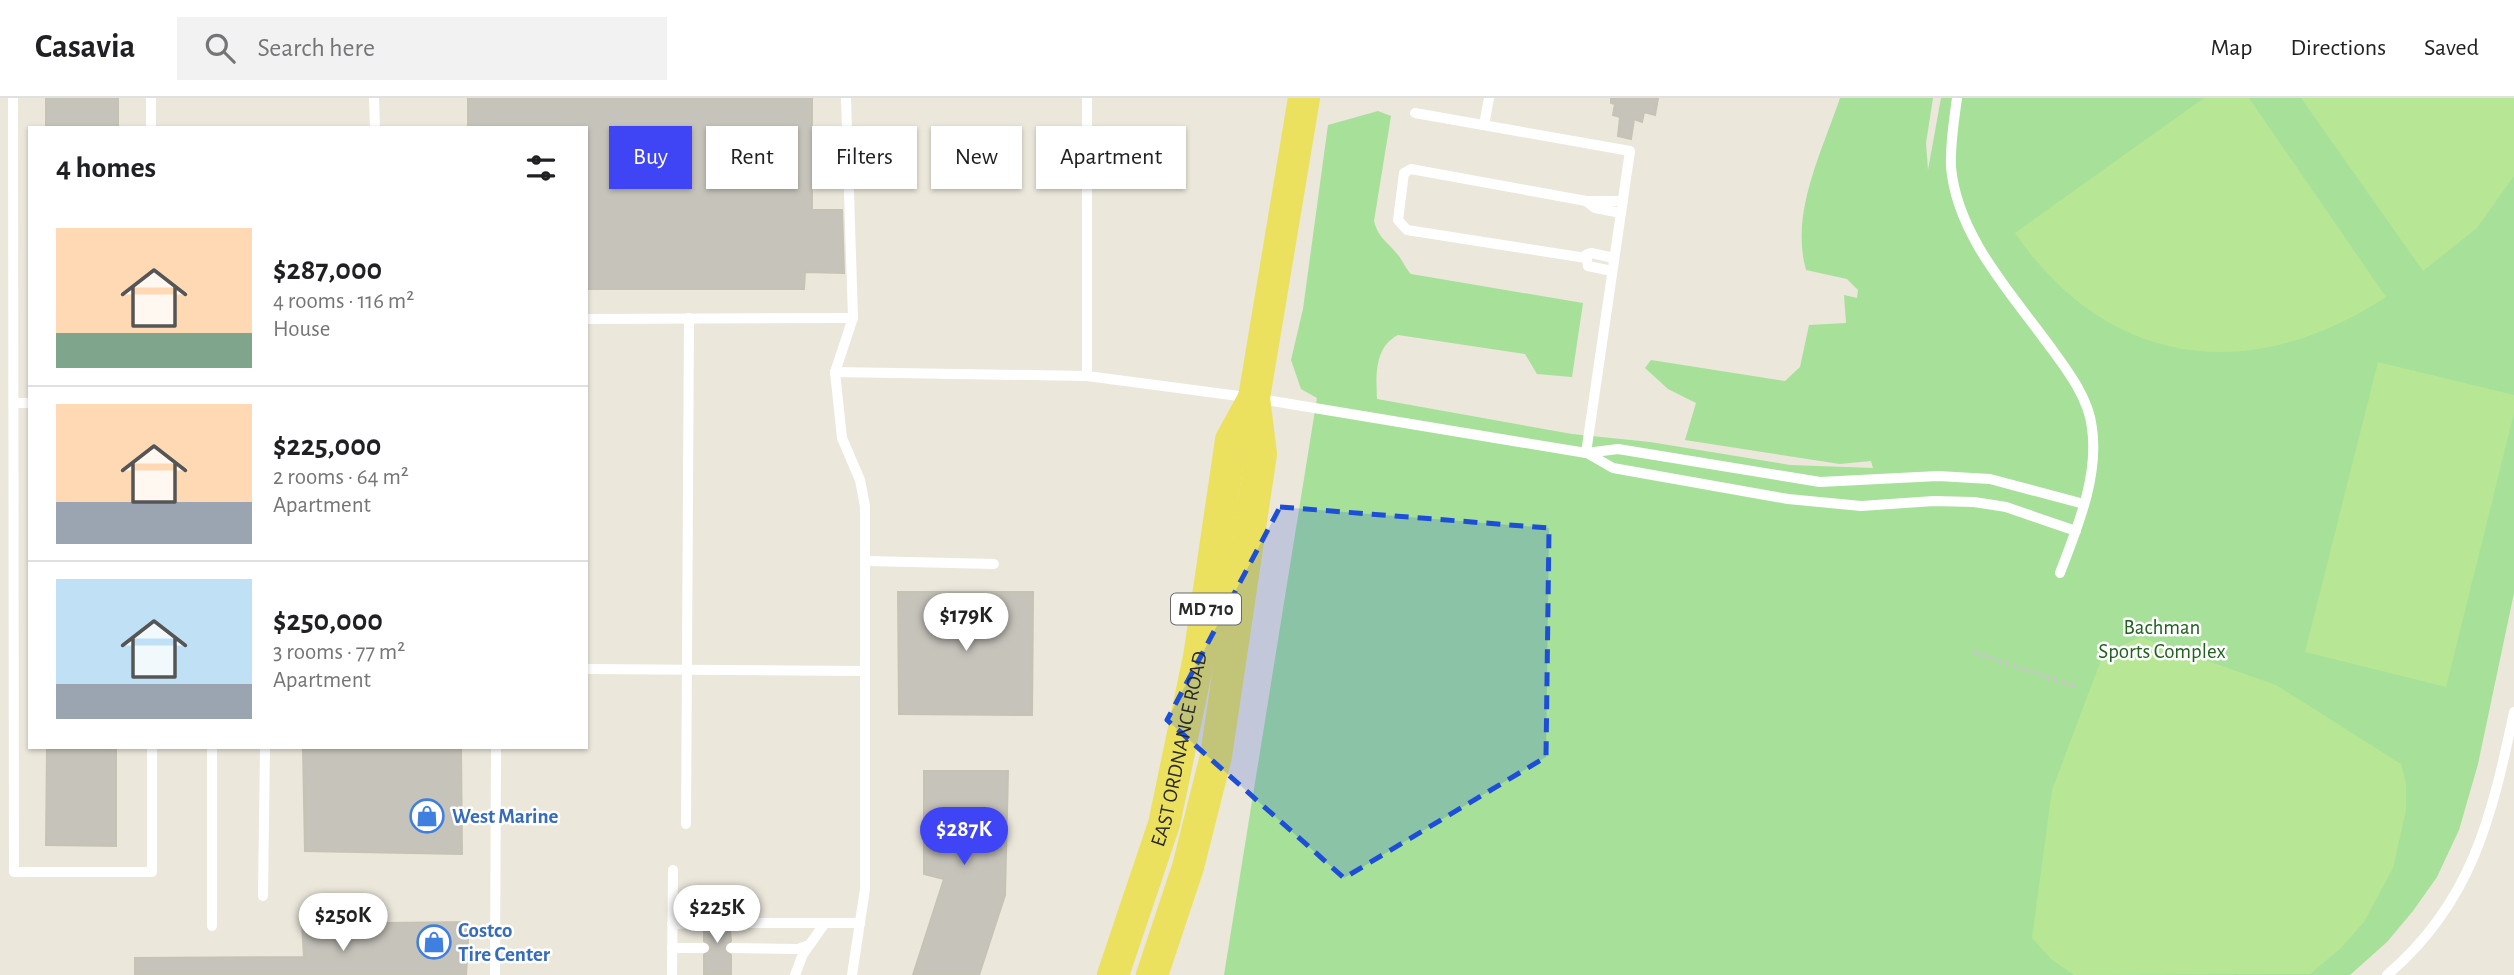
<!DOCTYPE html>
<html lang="en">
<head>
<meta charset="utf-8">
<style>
	:root { --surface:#fff; --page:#f2f2f2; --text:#202124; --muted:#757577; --line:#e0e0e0; --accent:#3f44f4 }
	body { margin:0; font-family:"Alegreya Sans",sans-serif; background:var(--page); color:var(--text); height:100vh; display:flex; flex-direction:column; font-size:26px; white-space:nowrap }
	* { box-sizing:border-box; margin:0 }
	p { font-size:23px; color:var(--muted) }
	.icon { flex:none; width:38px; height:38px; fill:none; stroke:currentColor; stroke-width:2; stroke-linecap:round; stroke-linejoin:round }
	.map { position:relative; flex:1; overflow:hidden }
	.sheet { position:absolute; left:28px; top:28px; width:560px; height:623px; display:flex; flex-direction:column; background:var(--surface); border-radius:0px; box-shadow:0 2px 5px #0004 }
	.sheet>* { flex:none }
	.hud { position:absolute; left:609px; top:28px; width:665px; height:63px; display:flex; gap:14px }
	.price { position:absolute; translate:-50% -60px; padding:0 16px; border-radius:24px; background:#fff; color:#222; font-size:23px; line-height:46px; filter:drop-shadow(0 2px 4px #0008) }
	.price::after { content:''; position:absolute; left:50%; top:42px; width:21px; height:16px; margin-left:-10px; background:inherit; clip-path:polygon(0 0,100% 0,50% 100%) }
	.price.current { background:var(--accent); color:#fff }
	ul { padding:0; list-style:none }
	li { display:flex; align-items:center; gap:21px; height:175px; padding:0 28px }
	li+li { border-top:2px solid var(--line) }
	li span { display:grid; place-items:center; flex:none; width:196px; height:140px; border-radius:0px; color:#555 }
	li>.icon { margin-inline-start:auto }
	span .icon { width:84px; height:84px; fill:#fffc; stroke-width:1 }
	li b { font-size:30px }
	h2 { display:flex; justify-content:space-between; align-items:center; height:84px; padding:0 28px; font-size:30px }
	.tag { padding:0 24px; border-radius:0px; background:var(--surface); box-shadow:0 2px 5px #0004; font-size:24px; line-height:63px }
	.tag.current { background:var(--accent); color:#fff }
	header { display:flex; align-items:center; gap:42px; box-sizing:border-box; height:98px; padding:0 35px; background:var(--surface); border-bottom:2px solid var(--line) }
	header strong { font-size:33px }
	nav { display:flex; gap:38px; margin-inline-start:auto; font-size:24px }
	.search { width:490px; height:63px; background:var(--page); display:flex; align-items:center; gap:18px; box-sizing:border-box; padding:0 24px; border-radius:0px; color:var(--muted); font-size:26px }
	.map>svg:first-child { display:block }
	.green { fill:#a6e099 }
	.pitch { fill:#b7e795 }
	.building { fill:#c6c3bb; stroke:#c6c3b5; stroke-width:2 }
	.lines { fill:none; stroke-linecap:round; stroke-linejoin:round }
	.path { stroke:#c7c7c7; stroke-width:3.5; stroke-dasharray:5 3.5; stroke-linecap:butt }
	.service { stroke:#fff; stroke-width:10 }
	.primary { stroke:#ece15f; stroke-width:32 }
	.marked { fill:#1d4ed8; fill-opacity:0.2; stroke:#1d4ed8; stroke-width:5; stroke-dasharray:14 9; stroke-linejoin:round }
	.labels { text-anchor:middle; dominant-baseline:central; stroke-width:5; stroke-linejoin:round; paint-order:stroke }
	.shield { fill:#fff; stroke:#696969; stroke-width:2 }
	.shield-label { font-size:19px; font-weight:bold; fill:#292929 }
	.park-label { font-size:21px; fill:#1f631c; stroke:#fff }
	.street-label { font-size:21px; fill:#292929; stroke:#fff }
	.shop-label { font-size:21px; font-weight:bold; fill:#366cbe; stroke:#fff; text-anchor:start }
</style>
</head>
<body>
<header>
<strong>Casavia</strong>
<div class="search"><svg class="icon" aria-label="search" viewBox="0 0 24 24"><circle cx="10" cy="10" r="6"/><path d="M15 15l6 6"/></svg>Search here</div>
<nav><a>Map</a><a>Directions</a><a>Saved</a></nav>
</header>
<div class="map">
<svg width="2514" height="877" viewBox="0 0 2514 877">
	<rect width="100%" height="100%" fill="#ebe7db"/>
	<path class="green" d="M1840,0H1933L1926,45L1928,72L1941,0H2514V495L2478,666L2459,732L2437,779L2413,813L2387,844L2350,877H1224L1317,300L1301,291L1291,262L1303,211L1328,27L1378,13L1391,18L1374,123C1378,140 1388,144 1398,157C1403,163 1405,170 1411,176L1583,205L1572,279L1537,276L1525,256L1398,237C1374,249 1376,279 1377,301L1572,336L1650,344L1790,367L1873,370L1871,363L1840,366L1685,342L1696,305L1668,291L1645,270L1651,262L1785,283L1800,269L1809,227L1846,225L1844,197L1857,200L1858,192L1847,181L1806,172C1790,115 1822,54 1840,0Z"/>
	<g class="pitch">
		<path d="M2204,0H2249L2386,199C2252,287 2109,272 2015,135Z"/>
		<path d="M2301,0H2514V78L2477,130L2423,173Z"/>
		<path d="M2378,264L2514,297V315L2446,589L2305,554Z"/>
		<path d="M2140,539L2276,587L2401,666L2406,685V712L2393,770L2364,824L2341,850L2310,876L2074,877L2051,861L2032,840L2052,692L2103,557Z"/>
	</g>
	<g class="building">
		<rect x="46" y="0" width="72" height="30"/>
		<path d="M468,0H812V112H842L844,175L805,174L804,191H586V30H468Z"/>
		<path d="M1611,0H1658L1655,17L1644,14L1642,24L1634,21L1631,41L1618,38L1620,19L1613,17L1615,6L1611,5Z"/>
		<path d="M898,494H1033L1032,617L899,616Z"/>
		<path d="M47,649H116V748L46,747Z"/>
		<path d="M303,649H461L462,756L305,753Z"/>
		<path d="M924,673H1008L1005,797L979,877H913L944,781L924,776Z"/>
		<path d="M703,814L730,815L723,826L730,832L731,843L724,851L731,857V877H704V857L711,849L704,843V832L710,825Z"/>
		<path d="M469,824L466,877H135V860L304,859L302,826Z"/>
	</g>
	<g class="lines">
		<path class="path" d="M1973,554L2076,589"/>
		<g class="service">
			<path d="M13,0L14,774H152V649"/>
			<path d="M151,0V30"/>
			<path d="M374,0L375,30"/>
			<path d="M1957,0C1954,23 1950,46 1951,69C1957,138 2012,196 2051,250C2068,273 2089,301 2092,330C2099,379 2077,430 2060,475"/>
			<path d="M1484,27L1489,0"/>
			<path d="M1586,103L1595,110L1621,115"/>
			<path d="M1586,160L1407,132L1398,122L1404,75L1411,71L1586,103H1623"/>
			<path d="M1612,173L1588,168L1586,157L1591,155L1614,160"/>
			<path d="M586,221L853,220"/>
			<path d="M835,274L853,220L846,0"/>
			<path d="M1087,278V0"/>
			<path d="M14,305H30"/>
			<path d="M1586,355L1618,351L1820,384L1938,378L1990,381L2084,406"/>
			<path d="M1587,355L1613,370L1788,401L1861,408L1934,403L1974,404L2006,409L2076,433"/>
			<path d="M866,463L994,466"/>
			<path d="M586,571L865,573"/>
			<path d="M686,726L689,220"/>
			<path d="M263,798L265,649"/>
			<path d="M730,825H860"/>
			<path d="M672,826L703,825"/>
			<path d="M212,828V649"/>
			<path d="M672,850H704"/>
			<path d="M731,850L798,851L809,847"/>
			<path d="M495,877L496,649"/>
			<path d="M672,877L673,772"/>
			<path d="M795,877L803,856L825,825"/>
			<path d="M852,877L865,791V408L860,382L842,340L835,274L1087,278L1254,300L1586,355L1630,53L1415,15"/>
			<path d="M2387,877C2472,805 2492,718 2514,614"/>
		</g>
		<g class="primary">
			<path id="s1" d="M1113,877L1164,726L1199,559L1231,342L1254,300"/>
			<path d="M1152,877L1188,769L1216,658L1261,356L1254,300L1304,0"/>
		</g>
	</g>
	<path class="marked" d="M1280,409L1549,430L1546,659L1344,780L1167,622Z"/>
	<defs>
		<symbol id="shop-ring" viewBox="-11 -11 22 22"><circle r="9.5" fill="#fff" stroke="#3f7fe0" stroke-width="1.5"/><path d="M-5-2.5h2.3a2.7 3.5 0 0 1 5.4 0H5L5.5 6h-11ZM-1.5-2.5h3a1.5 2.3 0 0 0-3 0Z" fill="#3f7fe0"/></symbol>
	</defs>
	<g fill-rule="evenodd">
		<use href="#shop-ring" x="408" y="699" width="38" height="38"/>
		<use href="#shop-ring" x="415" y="825" width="38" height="38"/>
	</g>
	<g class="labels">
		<rect class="shield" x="1171" y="495.5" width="70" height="31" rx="5"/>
		<g class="shield-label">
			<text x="1206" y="511">MD 710</text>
		</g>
		<g class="park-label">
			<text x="2162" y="529">Bachman<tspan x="2162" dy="24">Sports Complex</tspan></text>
		</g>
		<g class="street-label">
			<text stroke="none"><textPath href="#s1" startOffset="236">EAST ORDNANCE ROAD</textPath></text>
		</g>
		<g class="shop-label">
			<text x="452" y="718">West Marine</text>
			<text x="458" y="832">Costco<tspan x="458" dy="24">Tire Center</tspan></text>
		</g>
	</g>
</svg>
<b class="price" style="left:966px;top:555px">$179K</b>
<b class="price current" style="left:964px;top:769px">$287K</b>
<b class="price" style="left:717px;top:847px">$225K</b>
<b class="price" style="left:343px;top:855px">$250K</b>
<div class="hud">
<a class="tag current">Buy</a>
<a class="tag">Rent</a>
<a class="tag">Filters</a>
<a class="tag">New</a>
<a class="tag">Apartment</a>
</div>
<section class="sheet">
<h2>4 homes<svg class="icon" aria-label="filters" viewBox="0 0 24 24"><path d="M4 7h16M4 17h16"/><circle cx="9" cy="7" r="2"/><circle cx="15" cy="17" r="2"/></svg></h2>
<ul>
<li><span style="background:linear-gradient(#ffd9b3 75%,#7fa58c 0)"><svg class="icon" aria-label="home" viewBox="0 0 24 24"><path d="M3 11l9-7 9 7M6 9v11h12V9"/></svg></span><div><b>$287,000</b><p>4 rooms · 116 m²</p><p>House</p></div></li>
<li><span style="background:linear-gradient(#ffd9b3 70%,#9aa5b1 0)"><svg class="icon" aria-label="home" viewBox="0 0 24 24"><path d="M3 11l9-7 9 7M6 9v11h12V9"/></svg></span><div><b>$225,000</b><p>2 rooms · 64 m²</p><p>Apartment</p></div></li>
<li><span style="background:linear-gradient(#bfe0f5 75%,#9aa5b1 0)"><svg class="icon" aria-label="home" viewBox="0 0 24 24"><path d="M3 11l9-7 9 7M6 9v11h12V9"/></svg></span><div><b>$250,000</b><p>3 rooms · 77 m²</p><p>Apartment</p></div></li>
</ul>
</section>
</div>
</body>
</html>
